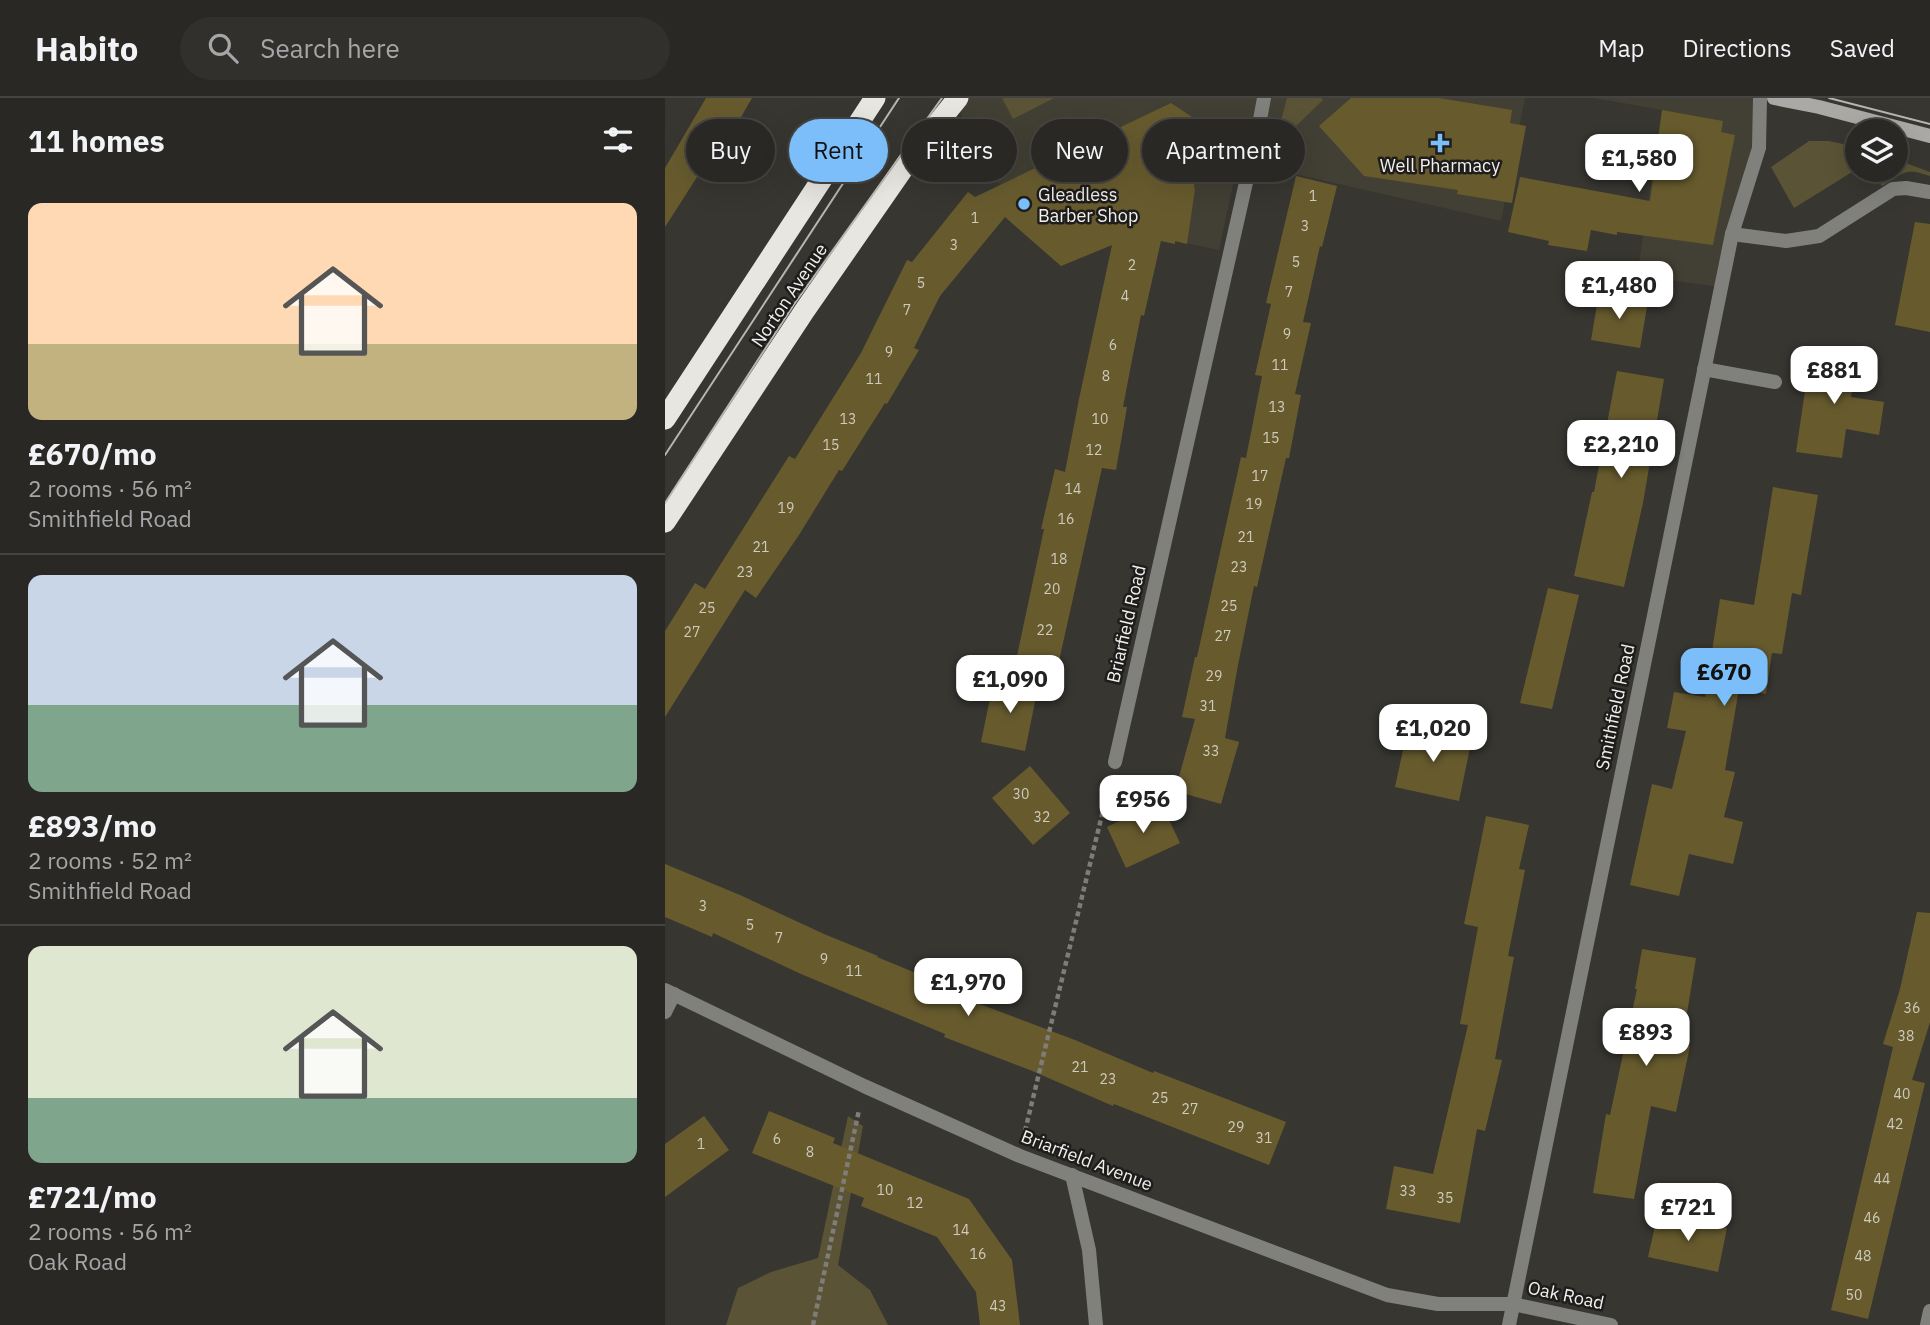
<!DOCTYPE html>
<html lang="en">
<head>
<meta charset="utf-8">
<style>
	:root { --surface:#292825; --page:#31302d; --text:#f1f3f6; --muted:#a5a6a7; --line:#454442; --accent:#7cbef9 }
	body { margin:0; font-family:"IBM Plex Sans",sans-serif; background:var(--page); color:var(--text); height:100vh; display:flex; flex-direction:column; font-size:26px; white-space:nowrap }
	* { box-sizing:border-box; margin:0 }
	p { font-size:23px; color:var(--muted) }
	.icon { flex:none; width:38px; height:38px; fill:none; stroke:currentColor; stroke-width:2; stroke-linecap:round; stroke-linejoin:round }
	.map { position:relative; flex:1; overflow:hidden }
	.details { display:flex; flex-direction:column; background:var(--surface); width:665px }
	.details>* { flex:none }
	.top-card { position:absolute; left:21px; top:21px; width:665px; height:63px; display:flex; gap:14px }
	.tools { position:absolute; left:1180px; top:21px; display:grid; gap:14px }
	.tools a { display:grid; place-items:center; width:63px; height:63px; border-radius:50%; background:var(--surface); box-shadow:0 7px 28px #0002,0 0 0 2px var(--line); font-size:35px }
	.price { position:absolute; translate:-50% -60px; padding:0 16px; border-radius:14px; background:#fff; color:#222; font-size:23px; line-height:46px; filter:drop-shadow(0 2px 4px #0008) }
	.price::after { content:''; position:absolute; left:50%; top:42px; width:21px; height:16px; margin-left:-10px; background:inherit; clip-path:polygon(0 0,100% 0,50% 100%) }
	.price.active { background:var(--accent); color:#111 }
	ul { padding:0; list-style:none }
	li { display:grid; align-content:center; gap:14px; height:371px; padding:0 28px }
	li+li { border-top:2px solid var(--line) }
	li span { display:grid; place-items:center; height:217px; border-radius:14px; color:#555 }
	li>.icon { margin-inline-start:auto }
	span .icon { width:126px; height:126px; fill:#fffc; stroke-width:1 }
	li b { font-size:30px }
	h2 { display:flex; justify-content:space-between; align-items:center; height:84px; padding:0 28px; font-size:30px }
	.tag { padding:0 24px; border-radius:32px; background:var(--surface); box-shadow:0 7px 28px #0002,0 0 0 2px var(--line); font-size:24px; line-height:63px }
	.tag.active { background:var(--accent); color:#111 }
	header { display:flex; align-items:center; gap:42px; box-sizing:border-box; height:98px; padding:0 35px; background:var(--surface); border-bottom:2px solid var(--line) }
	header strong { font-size:33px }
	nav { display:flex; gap:38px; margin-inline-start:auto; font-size:24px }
	.search { width:490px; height:63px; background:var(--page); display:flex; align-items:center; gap:18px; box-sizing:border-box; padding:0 24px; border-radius:38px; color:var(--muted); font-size:26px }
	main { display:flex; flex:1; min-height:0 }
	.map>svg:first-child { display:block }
	.built { fill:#423f34 }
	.green { fill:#5b5335 }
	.building { fill:#675b2e }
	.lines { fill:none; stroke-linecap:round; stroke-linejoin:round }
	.path { stroke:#7e7d79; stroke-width:4.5; stroke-dasharray:5 3.5; stroke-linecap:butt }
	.lane { stroke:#80807d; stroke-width:14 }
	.street { stroke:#80807d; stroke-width:14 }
	.secondary { stroke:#aaa9a5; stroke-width:14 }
	.highway { stroke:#e8e6e0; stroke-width:21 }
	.tram { stroke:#b7b6b2; stroke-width:2 }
	.poi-dot { fill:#7cbef9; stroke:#1e1d1b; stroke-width:2.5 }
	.labels { text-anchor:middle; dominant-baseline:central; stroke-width:5; stroke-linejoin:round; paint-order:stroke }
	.number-label { font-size:14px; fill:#cecbbd }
	.poi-label { font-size:18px; fill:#f1f0ed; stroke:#1e1d1b }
	.street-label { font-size:18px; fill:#f1f0ed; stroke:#1e1d1b }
</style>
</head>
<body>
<header>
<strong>Habito</strong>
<div class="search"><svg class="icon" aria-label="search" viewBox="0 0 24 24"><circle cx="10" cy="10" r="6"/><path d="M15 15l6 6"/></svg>Search here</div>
<nav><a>Map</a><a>Directions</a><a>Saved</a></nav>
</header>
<main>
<section class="details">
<h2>11 homes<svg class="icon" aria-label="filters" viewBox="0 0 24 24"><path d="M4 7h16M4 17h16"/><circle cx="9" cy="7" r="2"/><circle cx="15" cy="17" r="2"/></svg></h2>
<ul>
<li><span style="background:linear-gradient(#ffd9b3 65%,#c2b280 0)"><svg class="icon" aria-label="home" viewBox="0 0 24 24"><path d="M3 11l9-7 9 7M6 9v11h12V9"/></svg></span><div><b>£670/mo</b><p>2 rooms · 56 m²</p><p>Smithfield Road</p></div></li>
<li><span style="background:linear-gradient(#c9d6e8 60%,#7fa58c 0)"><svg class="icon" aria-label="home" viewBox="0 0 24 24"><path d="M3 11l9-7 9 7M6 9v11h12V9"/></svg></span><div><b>£893/mo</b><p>2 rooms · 52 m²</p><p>Smithfield Road</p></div></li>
<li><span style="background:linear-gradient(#dfe7d0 70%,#7fa58c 0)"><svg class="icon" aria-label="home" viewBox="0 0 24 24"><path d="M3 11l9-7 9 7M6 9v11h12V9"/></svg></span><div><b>£721/mo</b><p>2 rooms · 56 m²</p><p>Oak Road</p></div></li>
</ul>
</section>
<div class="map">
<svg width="1265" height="1227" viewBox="0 0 1265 1227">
	<rect width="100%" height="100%" fill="#373631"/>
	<g class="built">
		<path d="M287,0H860L836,123L573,63L554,152L511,143L510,146L472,137L396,168L359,136L335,87Z"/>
		<path d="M929,0H1095L1094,50L1056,189L972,178L997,12Z"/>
	</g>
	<g class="green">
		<path d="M337,0H389L348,21Z"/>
		<path d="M622,0H656L658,2L631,28L615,26Z"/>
		<path d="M1144,43H1164L1192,49V71L1129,110L1106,69Z"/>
		<path d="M1230,61L1265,74V78C1239,69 1239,75 1217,88L1205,72H1230Z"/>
		<path d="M183,1018L198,1028L173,1167L205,1192L223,1227H61L73,1190L106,1174L153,1160Z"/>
	</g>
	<g class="building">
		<path d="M41,0H87L56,54L50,51L0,129V70Z"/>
		<path d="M686,0H774L847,12L845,25L861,28L847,105L792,96L793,92L699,78L654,28Z"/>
		<path d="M506,5L533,23L529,90L530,91L522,146L510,143V146L496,143L479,218L476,217L466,267L458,309H462L451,372L437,370L390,581L349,572L379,431H376L390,371L400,374L414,301L447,147L396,168L340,119L275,198L249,250L254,252L222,306L220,305L177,373L174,372L134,437L91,500L80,492L0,619V533L30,485L40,491L124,358L130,361L196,255L242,162L247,164L303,94L310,99Z"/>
		<path d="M997,12L1058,23L1056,34L1070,37L1048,147L952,134V137L926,132L922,153L883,147L884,143L843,134L855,79L985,103Z"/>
		<path d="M631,78L672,88L657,149L655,148L638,224L646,225L630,296L636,297L624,360H621L592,489L589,488L573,567L560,640L574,644L556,706L510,693L530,621L517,619L530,559H532L576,359L581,360L597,278L590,277L606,206L601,205Z"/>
		<path d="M1250,124L1265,126V234L1230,227Z"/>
		<path d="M934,195L983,203L975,250L926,242Z"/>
		<path d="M1146,252L1192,259L1186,299L1219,304L1214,337L1181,331L1177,360L1131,354Z"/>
		<path d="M952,273L999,281L978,405L959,489L909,478L927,394H929Z"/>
		<path d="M1108,389L1153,397L1136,497L1127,495L1117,556L1107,555L1101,596L1074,591L1060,672L1070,674L1059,719L1078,724L1068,766L1024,756L1014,798L965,787L987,686L1007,691L1021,633L1002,630L1009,594L1040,599L1055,501L1089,507Z"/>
		<path d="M883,490L914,497L887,611L855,605Z"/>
		<path d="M329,581L373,589L360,653L316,644Z"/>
		<path d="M743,629L775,635L774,637L806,645L794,703L730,689Z"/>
		<path d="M365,668L405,715L368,747L327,700Z"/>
		<path d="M495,703L515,745L461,770L442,729Z"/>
		<path d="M821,718L864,727L854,771L860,772L843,858L849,859L830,961L837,962L820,1033L812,1031L795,1125L721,1111L729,1068L768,1076L803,927L795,926L813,829L799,826Z"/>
		<path d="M0,766L75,797L159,836L213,858L212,859L285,889L283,894L410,942L488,975L489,973L621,1024L604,1067L449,1006L448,1008L365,972L279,939L280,936L136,876L48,835L47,839L0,819Z"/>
		<path d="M1252,814L1265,815V924L1247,982L1260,985L1203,1221L1166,1212L1228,949L1218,946L1235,891Z"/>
		<path d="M977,851L1031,860L1017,946L1025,948L1011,1014L986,1008L969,1101L928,1095L941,1016L945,1017L972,891H970Z"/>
		<path d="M104,1013L170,1040L168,1045L304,1101L347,1162L355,1227H315L311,1194L272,1139L196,1108L199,1100L87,1055Z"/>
		<path d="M39,1018L64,1052L0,1099V1046Z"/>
		<path d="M993,1115L1062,1130L1053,1174L983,1159Z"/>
	</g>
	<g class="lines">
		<g class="path">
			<path d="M360,1033L444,688"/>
			<path d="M148,1227L194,1012"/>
		</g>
		<path class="lane" d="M1039,271L1110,284"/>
		<g class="street">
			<path d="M1067,136L1121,143L1154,138L1228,91L1241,90L1265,94"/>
			<path d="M450,664L594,27L599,0"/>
			<path d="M0,892L199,988L355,1058L722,1197L773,1206H848L946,1227"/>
			<path d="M0,914L9,896"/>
			<path d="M407,1077L424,1152L431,1227"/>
			<path d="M844,1227L1067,136L1094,50L1095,0"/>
			<path d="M1262,1227L1265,1213"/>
		</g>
		<path class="secondary" d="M1109,0L1154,9L1265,38"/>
		<g class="highway">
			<path d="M0,321L210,0"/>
			<path d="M0,424L140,212L251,52L293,0"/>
		</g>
		<g class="tram">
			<path d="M1164,0L1265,26"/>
			<path d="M0,357L234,0"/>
			<path d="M0,405L130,205L277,0"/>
		</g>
	</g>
	<g class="poi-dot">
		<path d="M771.5 34.5h7v7h7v7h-7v7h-7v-7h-7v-7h7z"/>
		<circle cx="359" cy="106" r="7"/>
	</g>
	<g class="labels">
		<g class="number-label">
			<text x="648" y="98">1</text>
			<text x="310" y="120">1</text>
			<text x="640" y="128">3</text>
			<text x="289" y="147">3</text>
			<text x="631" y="164">5</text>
			<text x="467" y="167">2</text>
			<text x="256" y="185">5</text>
			<text x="624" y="194">7</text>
			<text x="460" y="198">4</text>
			<text x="242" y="212">7</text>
			<text x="622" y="236">9</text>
			<text x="448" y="247">6</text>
			<text x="224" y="254">9</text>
			<text x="615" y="267">11</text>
			<text x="441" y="278">8</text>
			<text x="209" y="281">11</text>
			<text x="612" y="309">13</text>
			<text x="183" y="321">13</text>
			<text x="435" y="321">10</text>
			<text x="606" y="340">15</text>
			<text x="166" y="347">15</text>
			<text x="429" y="352">12</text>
			<text x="595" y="378">17</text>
			<text x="408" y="391">14</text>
			<text x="589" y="406">19</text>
			<text x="121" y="410">19</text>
			<text x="401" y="421">16</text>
			<text x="581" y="439">21</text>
			<text x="96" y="449">21</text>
			<text x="394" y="461">18</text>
			<text x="574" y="469">23</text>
			<text x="80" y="474">23</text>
			<text x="387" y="491">20</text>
			<text x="564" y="508">25</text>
			<text x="42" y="510">25</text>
			<text x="380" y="532">22</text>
			<text x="27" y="534">27</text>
			<text x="558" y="538">27</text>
			<text x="549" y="578">29</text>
			<text x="543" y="608">31</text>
			<text x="546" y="653">33</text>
			<text x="356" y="696">30</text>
			<text x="377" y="719">32</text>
			<text x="38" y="808">3</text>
			<text x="85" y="827">5</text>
			<text x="114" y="840">7</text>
			<text x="159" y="861">9</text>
			<text x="189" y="873">11</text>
			<text x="1247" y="910">36</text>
			<text x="1241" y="938">38</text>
			<text x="415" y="969">21</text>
			<text x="443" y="981">23</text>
			<text x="1237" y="996">40</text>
			<text x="495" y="1000">25</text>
			<text x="525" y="1011">27</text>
			<text x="1230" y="1026">42</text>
			<text x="571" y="1029">29</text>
			<text x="599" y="1040">31</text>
			<text x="112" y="1041">6</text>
			<text x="36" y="1046">1</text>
			<text x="145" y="1054">8</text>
			<text x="1217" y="1081">44</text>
			<text x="220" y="1092">10</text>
			<text x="743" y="1093">33</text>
			<text x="780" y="1100">35</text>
			<text x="250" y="1105">12</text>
			<text x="1207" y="1120">46</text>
			<text x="296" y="1132">14</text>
			<text x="313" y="1156">16</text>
			<text x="1198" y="1158">48</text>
			<text x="1189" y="1197">50</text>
			<text x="333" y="1208">43</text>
		</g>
		<g class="poi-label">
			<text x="775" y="67">Well Pharmacy</text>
			<text x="373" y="96" text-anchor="start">Gleadless<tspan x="373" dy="21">Barber Shop</tspan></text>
		</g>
		<g class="street-label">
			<text transform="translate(124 197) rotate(-56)">Norton Avenue</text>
			<text transform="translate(461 526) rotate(-77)">Briarfield Road</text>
			<text transform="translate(950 609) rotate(-78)">Smithfield Road</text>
			<text transform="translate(422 1062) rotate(21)">Briarfield Avenue</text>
			<text transform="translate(901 1197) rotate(12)">Oak Road</text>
		</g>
	</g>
</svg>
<div class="tools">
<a><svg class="icon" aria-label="layers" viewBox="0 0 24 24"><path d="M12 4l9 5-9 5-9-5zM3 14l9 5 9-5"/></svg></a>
</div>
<b class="price" style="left:974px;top:96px">£1,580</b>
<b class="price" style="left:954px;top:223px">£1,480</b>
<b class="price" style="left:1169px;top:308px">£881</b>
<b class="price" style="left:956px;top:382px">£2,210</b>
<b class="price active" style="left:1059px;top:610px">£670</b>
<b class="price" style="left:345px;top:617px">£1,090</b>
<b class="price" style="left:768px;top:666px">£1,020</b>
<b class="price" style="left:478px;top:737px">£956</b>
<b class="price" style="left:303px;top:920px">£1,970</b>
<b class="price" style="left:981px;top:970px">£893</b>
<b class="price" style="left:1023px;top:1145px">£721</b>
<div class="top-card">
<a class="tag">Buy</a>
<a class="tag active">Rent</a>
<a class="tag">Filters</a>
<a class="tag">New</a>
<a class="tag">Apartment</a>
</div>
</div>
</main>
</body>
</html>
